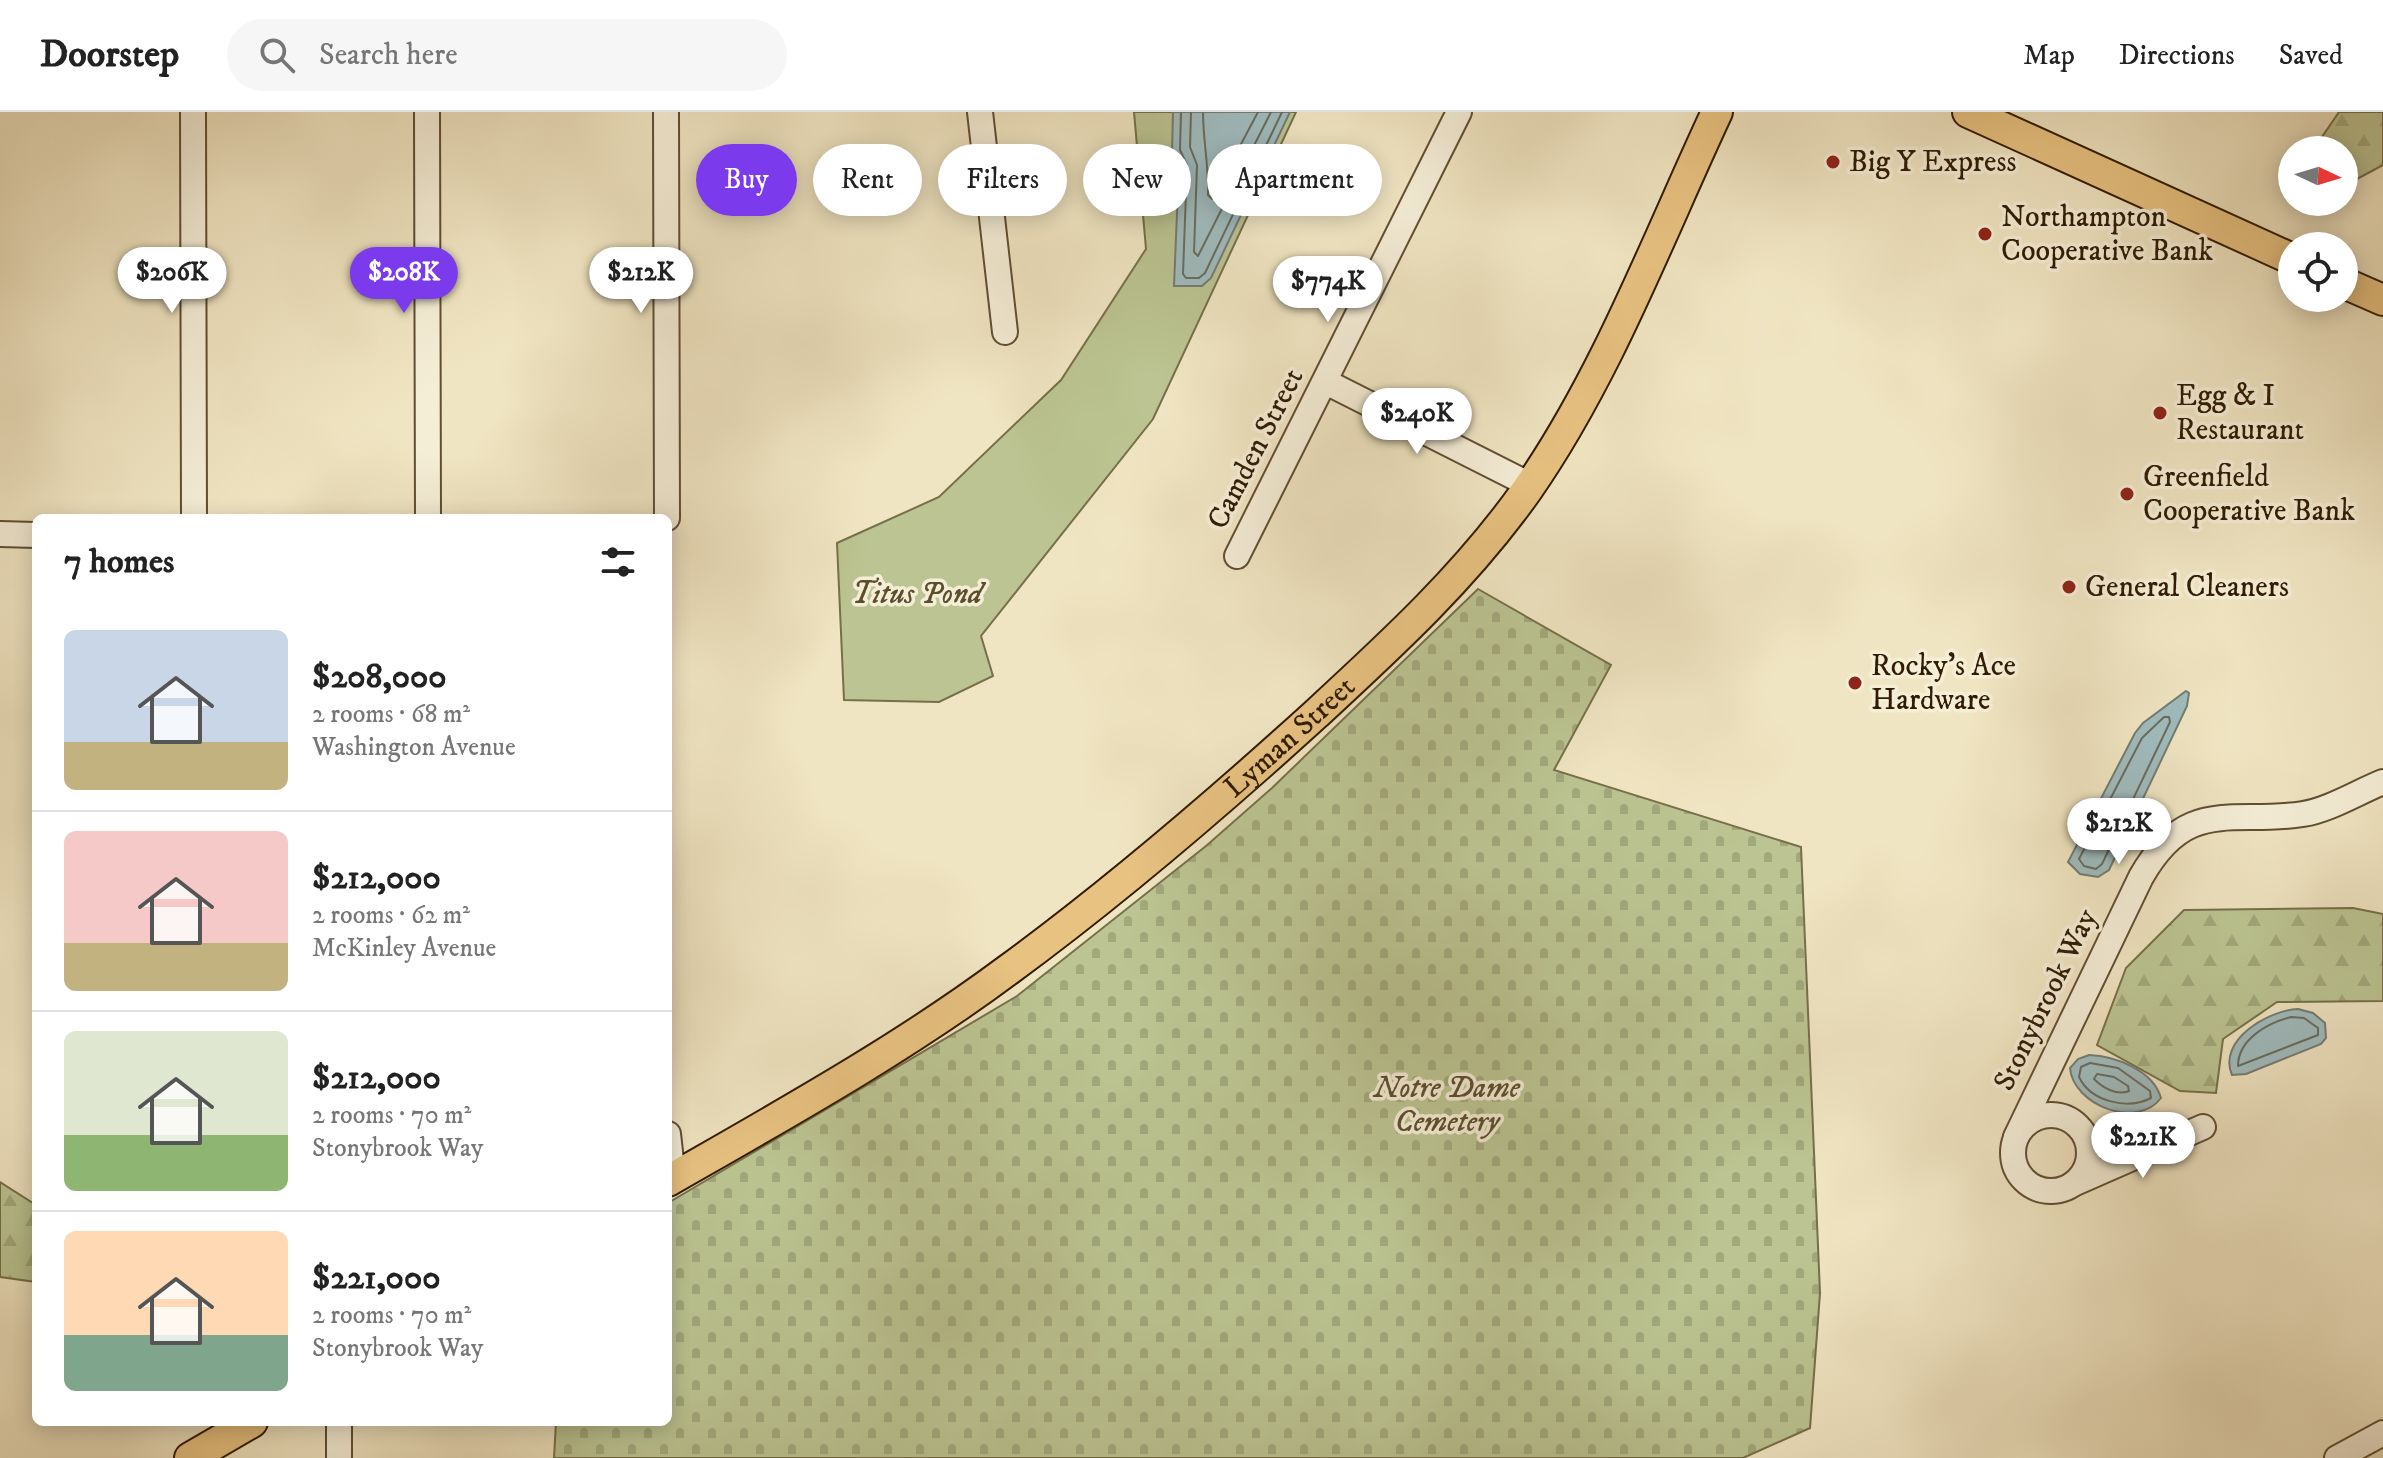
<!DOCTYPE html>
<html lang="en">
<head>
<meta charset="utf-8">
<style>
	:root { --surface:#fff; --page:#f6f6f6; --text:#222; --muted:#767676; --line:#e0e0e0; --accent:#7c3aed }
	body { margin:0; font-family:"IM FELL DW Pica",serif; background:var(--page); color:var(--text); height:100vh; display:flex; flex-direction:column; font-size:30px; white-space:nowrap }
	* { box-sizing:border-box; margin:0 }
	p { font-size:26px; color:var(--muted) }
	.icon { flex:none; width:44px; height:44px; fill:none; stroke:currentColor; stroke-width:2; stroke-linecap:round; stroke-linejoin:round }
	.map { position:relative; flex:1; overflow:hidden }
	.details { position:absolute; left:32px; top:402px; width:640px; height:912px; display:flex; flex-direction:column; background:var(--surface); border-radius:12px; box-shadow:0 4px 20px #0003 }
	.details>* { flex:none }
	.top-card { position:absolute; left:696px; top:32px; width:760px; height:72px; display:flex; gap:16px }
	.needle { width:52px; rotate:94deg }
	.fabs { position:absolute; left:2278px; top:24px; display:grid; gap:16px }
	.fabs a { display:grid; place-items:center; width:80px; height:80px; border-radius:50%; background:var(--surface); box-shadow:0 4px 20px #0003; font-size:40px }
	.price { position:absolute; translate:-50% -68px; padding:0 18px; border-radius:28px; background:#fff; color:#222; font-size:26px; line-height:52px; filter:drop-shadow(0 2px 4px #0008) }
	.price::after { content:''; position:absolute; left:50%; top:48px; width:24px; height:18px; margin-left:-12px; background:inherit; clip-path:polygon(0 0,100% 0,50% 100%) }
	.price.current { background:var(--accent); color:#fff }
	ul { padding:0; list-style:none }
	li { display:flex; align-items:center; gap:24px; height:200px; padding:0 32px }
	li+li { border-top:2px solid var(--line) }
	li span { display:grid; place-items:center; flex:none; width:224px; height:160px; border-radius:12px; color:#555 }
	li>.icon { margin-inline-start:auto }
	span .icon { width:96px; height:96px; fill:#fffc; stroke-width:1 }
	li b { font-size:34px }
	h2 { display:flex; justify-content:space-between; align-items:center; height:96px; padding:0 32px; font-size:34px }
	.pill { padding:0 28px; border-radius:36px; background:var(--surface); box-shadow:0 4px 20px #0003; font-size:28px; line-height:72px }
	.pill.current { background:var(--accent); color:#fff }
	header { display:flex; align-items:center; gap:48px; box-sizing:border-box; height:112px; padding:0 40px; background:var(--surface); border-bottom:2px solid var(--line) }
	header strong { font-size:38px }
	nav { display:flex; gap:44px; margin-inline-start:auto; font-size:28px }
	.search { width:560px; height:72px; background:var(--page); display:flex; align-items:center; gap:20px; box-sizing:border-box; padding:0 28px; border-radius:44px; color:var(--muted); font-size:30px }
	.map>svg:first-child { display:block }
	.green { fill:#bbc492; stroke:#76704a; stroke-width:2 }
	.forest { fill:url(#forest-firs); stroke:#76704a; stroke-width:2 }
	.cemetery { fill:url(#cemetery-stones); stroke:#76704a; stroke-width:2 }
	.water { fill:#a0bcbf; stroke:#737c73; stroke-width:2 }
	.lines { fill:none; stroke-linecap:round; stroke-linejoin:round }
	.shore { stroke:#686c60; stroke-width:2 }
	.minor-casing { stroke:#604e32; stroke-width:28 }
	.major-casing { stroke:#301c02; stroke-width:34 }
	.minor { stroke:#f5eed7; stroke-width:24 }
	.major { stroke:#e8c281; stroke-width:30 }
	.poi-dot { fill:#8f2418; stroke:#f5eed7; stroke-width:3 }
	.labels { text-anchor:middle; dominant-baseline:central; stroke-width:7; stroke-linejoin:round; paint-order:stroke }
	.poi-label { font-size:30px; fill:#301c02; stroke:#f5eed7; text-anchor:start }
	.street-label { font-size:30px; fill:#301c02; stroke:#f5eed7 }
	.park-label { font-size:30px; font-style:italic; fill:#5a4e2d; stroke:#f5eed7 }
</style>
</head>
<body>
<header>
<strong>Doorstep</strong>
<div class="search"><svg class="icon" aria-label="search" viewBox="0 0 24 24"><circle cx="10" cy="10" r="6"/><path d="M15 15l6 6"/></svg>Search here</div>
<nav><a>Map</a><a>Directions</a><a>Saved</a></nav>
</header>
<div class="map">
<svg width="2383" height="1346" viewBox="0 0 2383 1346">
	<defs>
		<pattern id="forest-firs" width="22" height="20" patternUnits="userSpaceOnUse" patternTransform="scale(2)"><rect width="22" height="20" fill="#bbc492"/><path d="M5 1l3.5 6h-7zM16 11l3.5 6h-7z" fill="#a1a87c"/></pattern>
		<pattern id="cemetery-stones" width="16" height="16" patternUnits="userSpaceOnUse" patternTransform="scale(2)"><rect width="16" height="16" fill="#bbc492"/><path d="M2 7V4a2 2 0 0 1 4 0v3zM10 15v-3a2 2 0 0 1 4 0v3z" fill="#a1a87c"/></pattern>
	</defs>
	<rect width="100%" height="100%" fill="#f0e5c2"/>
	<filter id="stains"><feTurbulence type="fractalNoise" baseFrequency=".0025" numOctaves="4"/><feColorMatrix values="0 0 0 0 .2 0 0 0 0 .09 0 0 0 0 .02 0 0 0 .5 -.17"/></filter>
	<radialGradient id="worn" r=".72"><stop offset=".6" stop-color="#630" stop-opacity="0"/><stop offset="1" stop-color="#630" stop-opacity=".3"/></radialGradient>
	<path class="green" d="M1134,0H1296L1153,307L981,524L993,564L939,590L844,588L837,431L939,385L1061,268L1146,137Z"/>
	<g class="forest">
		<path d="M2339,0H2383V53L2344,74V38H2313Z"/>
		<path d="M2353,796L2383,802V889L2277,890L2223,927L2216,981L2180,979L2097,933L2126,856L2184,798Z"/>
		<path d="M0,1070L36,1093V1170L0,1165Z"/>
	</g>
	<path class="cemetery" d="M1478,477L1611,553L1554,658L1801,735L1820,1181L1810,1316L1743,1346H554L556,1310H668V1091L1017,884L1206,734L1272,676Z"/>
	<g class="water">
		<path d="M1173,0H1290L1211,166L1202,174H1174L1179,52L1172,41Z"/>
		<path d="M2186,579L2189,581L2187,594L2109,758L2098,765L2080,762L2068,750L2135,621L2143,611Z"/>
		<path d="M2298,897L2313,901L2325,911L2326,926L2321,932L2246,962L2232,963C2217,928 2269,898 2298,897Z"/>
		<path d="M2089,943C2115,944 2153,958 2161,986C2137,1018 2073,993 2070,956L2078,947Z"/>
	</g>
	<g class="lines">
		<g class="shore">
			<path d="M1181,0L1180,38L1187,53L1183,162L1186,166H1199L1205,161L1282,0"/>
			<path d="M1191,0L1190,35L1197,53L1194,140L1198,144L1271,0"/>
			<path d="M1203,0C1203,29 1209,54 1208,83L1212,87L1258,0"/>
			<path d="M2164,605H2169L2170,610L2102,752L2096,757L2084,754L2079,747L2142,626Z"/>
			<path d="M2291,905L2304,906L2318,916V923L2238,954C2238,927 2268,911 2291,905Z"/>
			<path d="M2090,951L2118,956L2150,979L2151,986C2128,998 2091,990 2079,965L2081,955Z"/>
			<path d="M2097,962L2114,965L2128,974L2129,979C2117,984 2103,976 2094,967Z"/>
		</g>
		<defs>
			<g id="minor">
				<path d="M193,0L194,406"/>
				<path d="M427,0L428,406"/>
				<path d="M666,0L667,406"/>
				<path d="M980,0L1005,220"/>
				<path d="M1326,270L1530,373"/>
				<path d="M0,422L36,423"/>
				<path d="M1237,444L1459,0"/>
				<circle cx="2051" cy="1041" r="38"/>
				<path d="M668,1022L673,1066"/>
				<path d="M2016,1025L2141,765C2187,684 2231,713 2303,702C2329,698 2358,680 2383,670"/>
				<path d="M2073,1072L2203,1015"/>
				<path d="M339,1310V1346"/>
				<path d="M2337,1346L2383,1321"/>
			</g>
			<g id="major">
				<path d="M1968,0L2292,147"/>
				<path d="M2344,171L2383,188"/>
				<path id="s1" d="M668,1069C783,1003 902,937 1008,858C1116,779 1217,692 1316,602C1392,532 1467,463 1527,378C1607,263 1658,126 1717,0"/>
				<path d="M190,1346L252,1310"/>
			</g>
		</defs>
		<use href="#minor" class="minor-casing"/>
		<use href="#major" class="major-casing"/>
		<use href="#minor" class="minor"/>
		<use href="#major" class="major"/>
	</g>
	<g class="poi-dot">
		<circle cx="1833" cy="50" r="8"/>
		<circle cx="1985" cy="122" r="8"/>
		<circle cx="2160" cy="301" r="8"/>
		<circle cx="2127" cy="382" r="8"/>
		<circle cx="2069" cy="475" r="8"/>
		<circle cx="1855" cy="571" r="8"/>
	</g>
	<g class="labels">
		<g class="poi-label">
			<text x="1849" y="50">Big Y Express</text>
			<text x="2001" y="105">Northampton<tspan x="2001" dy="34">Cooperative Bank</tspan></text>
			<text x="2176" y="284">Egg &amp; I<tspan x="2176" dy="34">Restaurant</tspan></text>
			<text x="2143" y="365">Greenfield<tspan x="2143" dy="34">Cooperative Bank</tspan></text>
			<text x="2085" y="475">General Cleaners</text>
			<text x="1871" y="554">Rocky's Ace<tspan x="1871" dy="34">Hardware</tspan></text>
		</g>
		<g class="street-label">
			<text transform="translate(1256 337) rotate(-63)">Camden Street</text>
			<text stroke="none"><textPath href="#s1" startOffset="766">Lyman Street</textPath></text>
			<text transform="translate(2046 888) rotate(-64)">Stonybrook Way</text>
		</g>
		<g class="park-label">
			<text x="917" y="482">Titus Pond</text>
			<text x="1447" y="976">Notre Dame<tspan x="1447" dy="34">Cemetery</tspan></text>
		</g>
	</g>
	<rect width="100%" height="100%" filter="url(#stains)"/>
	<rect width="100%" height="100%" fill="url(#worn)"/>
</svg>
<div class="fabs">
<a><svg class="needle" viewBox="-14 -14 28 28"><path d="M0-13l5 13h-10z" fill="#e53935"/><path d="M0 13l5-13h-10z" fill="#767676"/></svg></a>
<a><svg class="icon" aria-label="locate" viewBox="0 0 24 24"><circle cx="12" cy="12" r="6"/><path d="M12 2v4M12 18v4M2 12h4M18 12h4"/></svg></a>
</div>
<b class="price" style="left:172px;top:203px">$206K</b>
<b class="price current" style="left:404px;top:203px">$208K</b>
<b class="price" style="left:641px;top:203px">$212K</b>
<b class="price" style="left:1328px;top:212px">$774K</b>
<b class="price" style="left:1417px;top:344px">$240K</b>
<b class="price" style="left:2119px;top:754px">$212K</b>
<b class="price" style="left:2143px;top:1068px">$221K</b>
<div class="top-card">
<a class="pill current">Buy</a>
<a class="pill">Rent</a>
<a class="pill">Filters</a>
<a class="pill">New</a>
<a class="pill">Apartment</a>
</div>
<section class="details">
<h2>7 homes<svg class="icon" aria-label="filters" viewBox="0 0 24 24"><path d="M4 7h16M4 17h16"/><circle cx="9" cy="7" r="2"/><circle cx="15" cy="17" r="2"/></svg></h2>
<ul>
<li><span style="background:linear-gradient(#c9d6e8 70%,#c2b280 0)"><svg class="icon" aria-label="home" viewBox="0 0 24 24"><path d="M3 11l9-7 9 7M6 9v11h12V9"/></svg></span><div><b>$208,000</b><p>2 rooms · 68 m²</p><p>Washington Avenue</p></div></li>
<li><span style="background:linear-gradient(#f6c9c9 70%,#c2b280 0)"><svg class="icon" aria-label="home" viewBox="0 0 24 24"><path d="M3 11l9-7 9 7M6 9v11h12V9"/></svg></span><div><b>$212,000</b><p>2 rooms · 62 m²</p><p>McKinley Avenue</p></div></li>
<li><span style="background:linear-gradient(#dfe7d0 65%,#8fb573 0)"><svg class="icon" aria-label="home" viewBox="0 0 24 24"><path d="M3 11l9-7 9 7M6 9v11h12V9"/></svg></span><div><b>$212,000</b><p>2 rooms · 70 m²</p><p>Stonybrook Way</p></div></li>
<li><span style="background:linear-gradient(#ffd9b3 65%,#7fa58c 0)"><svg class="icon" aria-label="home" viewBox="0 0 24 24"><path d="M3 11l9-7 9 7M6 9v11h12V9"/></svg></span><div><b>$221,000</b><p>2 rooms · 70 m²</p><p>Stonybrook Way</p></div></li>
</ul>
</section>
</div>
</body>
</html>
